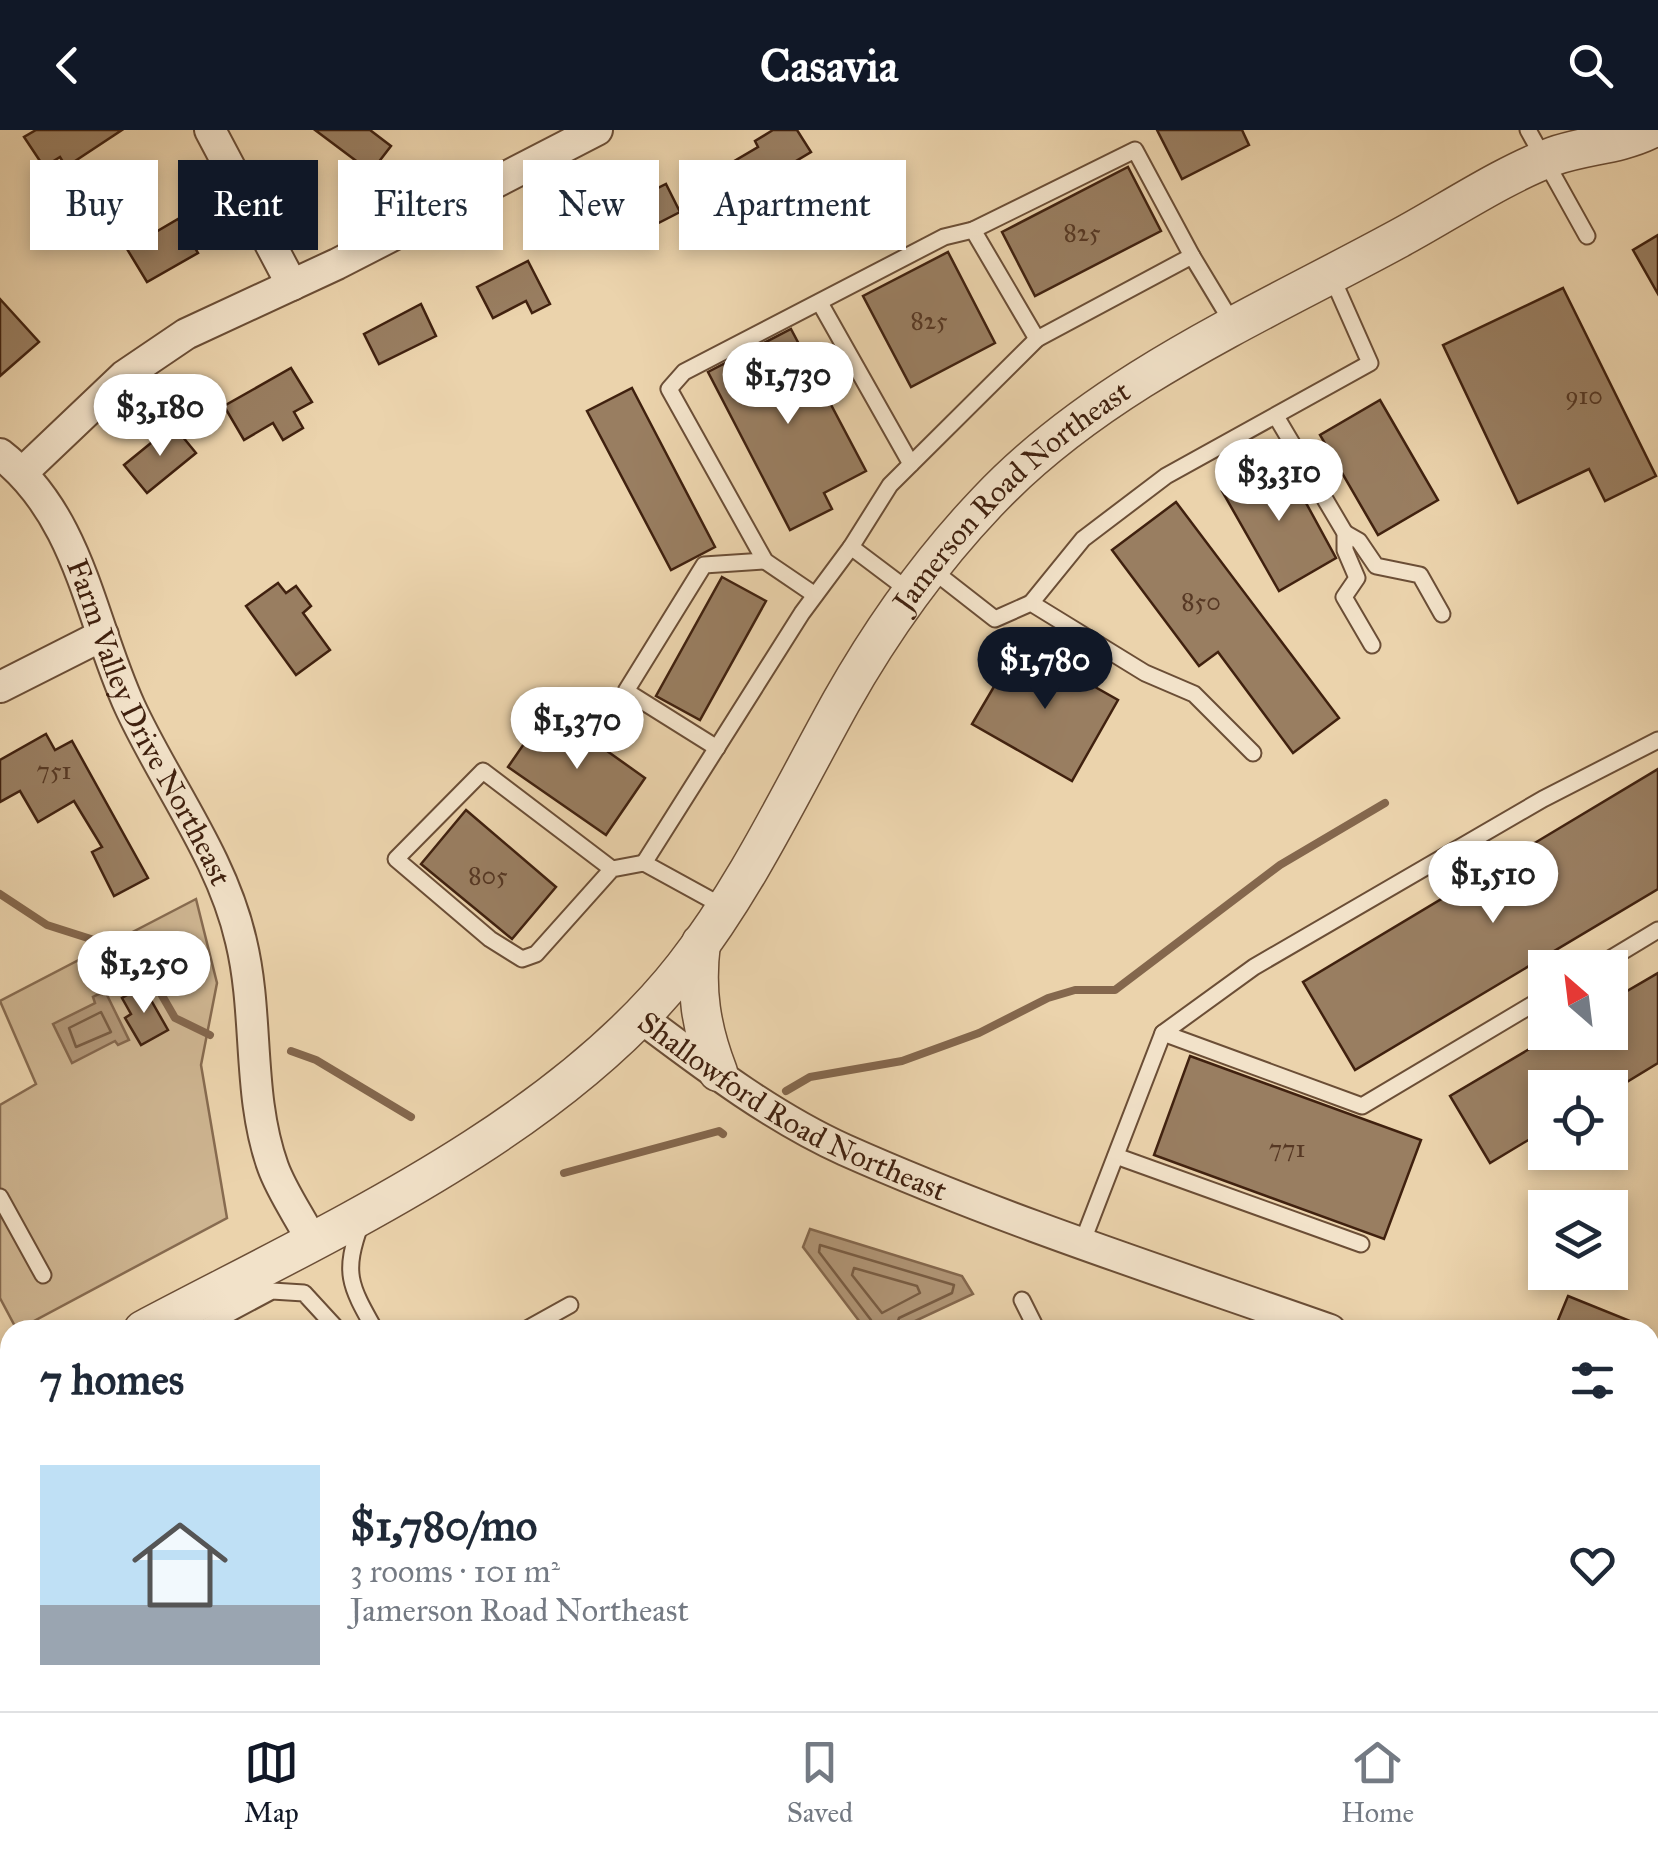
<!DOCTYPE html>
<html lang="en">
<head>
<meta charset="utf-8">
<style>
	:root { --surface:#fff; --page:#f2f2f3; --text:#1f2937; --muted:#747a83; --line:#e0e1e3; --accent:#111827 }
	body { margin:0; font-family:"IM FELL Great Primer",serif; background:var(--page); color:var(--text); height:100vh; display:flex; flex-direction:column; font-size:38px; white-space:nowrap }
	* { box-sizing:border-box; margin:0 }
	p { font-size:32px; color:var(--muted) }
	.icon { flex:none; width:55px; height:55px; fill:none; stroke:currentColor; stroke-width:2; stroke-linecap:round; stroke-linejoin:round }
	.map { position:relative; flex:1; overflow:hidden }
	.drawer { position:absolute; left:0px; top:1190px; width:1660px; height:392px; display:flex; flex-direction:column; background:var(--surface); border-radius:30px 30px 0 0; box-shadow:0 5px 15px #0003 }
	.drawer>* { flex:none }
	.hud { position:absolute; left:30px; top:30px; width:1000px; height:90px; display:flex; gap:20px }
	.needle { width:65px; rotate:332deg }
	.controls { position:absolute; left:1528px; top:820px; display:grid; gap:20px }
	.controls a { display:grid; place-items:center; width:100px; height:100px; border-radius:0px; background:var(--surface); box-shadow:0 5px 15px #0003; font-size:50px }
	.price { position:absolute; translate:-50% -85px; padding:0 22px; border-radius:35px; background:#fff; color:#222; font-size:32px; line-height:65px; filter:drop-shadow(0 2px 5px #0008) }
	.price::after { content:''; position:absolute; left:50%; top:60px; width:30px; height:22px; margin-left:-15px; background:inherit; clip-path:polygon(0 0,100% 0,50% 100%) }
	.price.current { background:var(--accent); color:#fff }
	ul { padding:0; list-style:none }
	li { display:flex; align-items:center; gap:30px; height:250px; padding:0 40px }
	li+li { border-top:2px solid var(--line) }
	li span { display:grid; place-items:center; flex:none; width:280px; height:200px; border-radius:0px; color:#555 }
	li>.icon { margin-inline-start:auto }
	span .icon { width:120px; height:120px; fill:#fffc; stroke-width:1 }
	li b { font-size:42px }
	h2 { display:flex; justify-content:space-between; align-items:center; height:120px; padding:0 40px; font-size:42px }
	.pill { padding:0 35px; border-radius:0px; background:var(--surface); box-shadow:0 5px 15px #0003; font-size:35px; line-height:90px }
	.pill.current { background:var(--accent); color:#fff }
	header { display:flex; justify-content:space-between; align-items:center; height:130px; padding:0 40px; background:var(--accent); color:#fff; font-size:45px; font-weight:700 }
	.menu { display:flex; justify-content:space-around; align-items:center; height:140px; border-top:2px solid var(--line); background:var(--surface); font-size:28px; color:var(--muted) }
	.menu a { display:grid; justify-items:center; gap:5px }
	.menu .current { color:var(--accent) }
	.map>svg:first-child { display:block }
	.green { fill:#ceb591; stroke:#876b50; stroke-width:2.5 }
	.water { fill:#b19677; stroke:#84674d; stroke-width:2.5 }
	.lines { fill:none; stroke-linecap:round; stroke-linejoin:round }
	.shore { stroke:#785c43; stroke-width:2.5 }
	.stream { stroke:#84674d; stroke-width:8 }
	.building { fill:#997e61; stroke:#40210f; stroke-width:2.5 }
	.service-casing { stroke:#6b4e36; stroke-width:19 }
	.minor-casing { stroke:#6b4e36; stroke-width:34 }
	.tertiary-casing { stroke:#6b4e36; stroke-width:41 }
	.service { stroke:#f2e2c9; stroke-width:15 }
	.minor { stroke:#f2e2c9; stroke-width:30 }
	.tertiary { stroke:#f2e2c9; stroke-width:38 }
	.labels { text-anchor:middle; dominant-baseline:central; stroke-width:8; stroke-linejoin:round; paint-order:stroke }
	.number-label { font-size:25px; fill:#563824 }
	.street-label { font-size:30px; fill:#40210f; stroke:#f2e2c9 }
</style>
</head>
<body>
<header><svg class="icon" aria-label="back" viewBox="0 0 24 24"><path d="M15 5l-7 7 7 7"/></svg>Casavia<svg class="icon" aria-label="search" viewBox="0 0 24 24"><circle cx="10" cy="10" r="6"/><path d="M15 15l6 6"/></svg></header>
<div class="map">
<svg width="1658" height="1581" viewBox="0 0 1658 1581">
	<rect width="100%" height="100%" fill="#ebd3ac"/>
	<filter id="stains"><feTurbulence type="fractalNoise" baseFrequency=".002" numOctaves="4"/><feColorMatrix values="0 0 0 0 .2 0 0 0 0 .09 0 0 0 0 .02 0 0 0 .5 -.17"/></filter>
	<radialGradient id="worn" r=".72"><stop offset=".6" stop-color="#630" stop-opacity="0"/><stop offset="1" stop-color="#630" stop-opacity=".3"/></radialGradient>
	<path class="green" d="M196,769L217,853L201,935L227,1088L17,1200L0,1168V975L36,954L0,871Z"/>
	<g class="water">
		<path d="M105,861L129,910L118,915L115,911L72,933L53,894L95,873L93,867Z"/>
		<path d="M810,1099L962,1146L973,1164L896,1200H866L803,1117Z"/>
	</g>
	<g class="lines">
		<g class="shore">
			<path d="M101,882L111,902L76,917L69,898Z"/>
			<path d="M854,1138L917,1156L920,1163L882,1183L852,1145Z"/>
			<path d="M873,1200L871,1190L819,1122L820,1115L954,1155L952,1163L899,1188L895,1200"/>
		</g>
		<g class="stream">
			<path d="M0,764L47,795L138,824L175,888L210,905"/>
			<path d="M291,921L316,930L411,987"/>
			<path d="M786,961L810,947L902,931L979,903L1048,868L1075,860H1115L1280,735L1385,673"/>
			<path d="M564,1043L719,1001L723,1004"/>
		</g>
	</g>
	<g class="building">
		<path d="M36,0H122L66,37L60,27L44,37L24,7Z"/>
		<path d="M315,0H370L391,16L371,42Z"/>
		<path d="M773,0H797L811,22L771,46L779,60L756,74L731,33L758,17L755,11Z"/>
		<path d="M1157,0H1242L1249,15L1182,49Z"/>
		<path d="M1128,37L1161,101L1035,166L1002,102Z"/>
		<path d="M666,54L680,82L625,110L610,82Z"/>
		<path d="M178,89L198,123L147,152L127,119Z"/>
		<path d="M1658,105V164L1633,120Z"/>
		<path d="M948,122L995,213L911,257L863,166Z"/>
		<path d="M528,131L550,174L532,183L526,171L493,188L477,157Z"/>
		<path d="M1563,158L1656,346L1605,371L1589,339L1518,373L1443,215Z"/>
		<path d="M0,169L39,212L0,246Z"/>
		<path d="M421,174L436,206L379,234L364,204Z"/>
		<path d="M791,199L866,341L824,363L832,379L790,400L708,242Z"/>
		<path d="M291,238L312,272L294,282L303,298L283,310L273,293L244,310L224,276Z"/>
		<path d="M632,258L715,417L671,440L587,281Z"/>
		<path d="M1380,270L1438,370L1378,405L1320,305Z"/>
		<path d="M173,295L196,323L147,363L124,335Z"/>
		<path d="M1281,327L1336,428L1279,461L1222,361Z"/>
		<path d="M1176,372L1339,588L1293,623L1218,522L1199,536L1112,420Z"/>
		<path d="M722,447L766,471L700,590L656,566Z"/>
		<path d="M278,453L286,463L296,456L311,476L303,483L330,520L296,545L246,476Z"/>
		<path d="M1019,514L1118,570L1072,651L972,594Z"/>
		<path d="M548,579L645,648L606,705L508,637Z"/>
		<path d="M46,604L55,620L72,611L148,748L114,766L92,722L102,717L74,671L38,692L20,661L0,672V630Z"/>
		<path d="M1658,639V759L1355,940L1303,852Z"/>
		<path d="M466,680L556,757L512,809L421,734Z"/>
		<path d="M1658,843V933L1617,958H1545V1000L1490,1033L1450,966L1558,902H1610V871Z"/>
		<path d="M143,856L168,900L141,915L125,888L131,884L122,868Z"/>
		<path d="M1190,926L1421,1010L1384,1109L1154,1025Z"/>
		<path d="M1568,1166L1650,1199V1200H1554Z"/>
	</g>
	<g class="lines">
		<defs>
			<g id="service">
				<path d="M1528,0L1587,106"/>
				<path d="M973,100L1037,209"/>
				<path d="M820,173L911,334"/>
				<path d="M1277,288L1345,403V420L1357,448L1344,467L1372,515"/>
				<path d="M1345,403L1359,411L1376,436L1420,445L1442,484"/>
				<path d="M851,417L890,355L1037,209L1192,126L1233,194"/>
				<path d="M931,439L995,489L1031,473L1145,543L1194,564L1253,623"/>
				<path d="M815,465L765,431L669,259L684,242L944,107L973,100L1135,20L1192,126"/>
				<path d="M1031,473L1083,409L1166,346L1370,233L1331,145"/>
				<path d="M717,618L626,561L704,435L765,431"/>
				<path d="M644,733L802,483L851,417L912,463"/>
				<path d="M612,739L483,641L396,729L490,809L522,829L536,824L612,739L644,733L726,778"/>
				<path d="M1595,838L1658,800"/>
				<path d="M1163,903L1362,976L1545,867"/>
				<path d="M1116,1026L1361,1114"/>
				<path d="M0,1067L43,1145"/>
				<path d="M361,1093C343,1143 349,1154 375,1200"/>
				<path d="M1082,1113L1163,903L1254,837L1543,669L1658,610"/>
				<path d="M1022,1170L1037,1200"/>
				<path d="M199,1200L272,1161L304,1163L338,1200"/>
				<path d="M525,1200L570,1175"/>
				<path d="M1650,1400L1658,1404"/>
				<path d="M1650,1455L1658,1433"/>
				<path d="M0,1480L10,1475"/>
				<path d="M1650,1530L1658,1537"/>
				<path d="M456,1572L460,1581"/>
				<path d="M0,1577L2,1581"/>
				<path d="M674,1581L690,1572"/>
			</g>
			<g id="minor">
				<path d="M210,0L292,155"/>
				<path id="s1" d="M0,324C80,386 90,490 130,577C166,655 222,727 241,811C259,885 247,965 273,1037C282,1062 300,1087 312,1111"/>
				<path d="M23,342L124,246L186,204L337,134L597,0"/>
				<path d="M0,557L103,505"/>
				<path id="s2" d="M640,887C704,935 772,987 845,1020C1002,1090 1168,1143 1330,1200"/>
				<path d="M1650,1315L1658,1318"/>
			</g>
			<g id="tertiary">
				<path d="M701,813C695,860 701,898 718,942"/>
				<path id="s3" d="M143,1200C324,1104 556,1001 684,837C747,756 791,662 841,572C881,501 931,431 987,372C1098,254 1256,186 1396,110C1445,84 1502,45 1554,26C1585,15 1618,15 1649,0"/>
				<path d="M0,1276L10,1271"/>
			</g>
		</defs>
		<use href="#service" class="service-casing"/>
		<use href="#minor" class="minor-casing"/>
		<use href="#tertiary" class="tertiary-casing"/>
		<use href="#service" class="service"/>
		<use href="#minor" class="minor"/>
		<use href="#tertiary" class="tertiary"/>
	</g>
	<g class="labels">
		<g class="number-label">
			<text x="1082" y="102">825</text>
			<text x="929" y="190">825</text>
			<text x="1584" y="265">910</text>
			<text x="1201" y="471">850</text>
			<text x="54" y="640">751</text>
			<text x="488" y="745">805</text>
			<text x="1287" y="1018">771</text>
		</g>
		<g class="street-label">
			<text stroke="none"><textPath href="#s3" startOffset="1235">Jamerson Road Northeast</textPath></text>
			<text stroke="none"><textPath href="#s1" startOffset="310">Farm Valley Drive Northeast</textPath></text>
			<text stroke="none"><textPath href="#s2" startOffset="178">Shallowford Road Northeast</textPath></text>
		</g>
	</g>
	<rect width="100%" height="100%" filter="url(#stains)"/>
	<rect width="100%" height="100%" fill="url(#worn)"/>
</svg>
<div class="controls">
<a><svg class="needle" viewBox="-14 -14 28 28"><path d="M0-13l5 13h-10z" fill="#e53935"/><path d="M0 13l5-13h-10z" fill="#747a83"/></svg></a>
<a><svg class="icon" aria-label="locate" viewBox="0 0 24 24"><circle cx="12" cy="12" r="6"/><path d="M12 2v4M12 18v4M2 12h4M18 12h4"/></svg></a>
<a><svg class="icon" aria-label="layers" viewBox="0 0 24 24"><path d="M12 4l9 5-9 5-9-5zM3 14l9 5 9-5"/></svg></a>
</div>
<b class="price" style="left:788px;top:297px">$1,730</b>
<b class="price" style="left:160px;top:329px">$3,180</b>
<b class="price" style="left:1279px;top:394px">$3,310</b>
<b class="price current" style="left:1045px;top:582px">$1,780</b>
<b class="price" style="left:577px;top:642px">$1,370</b>
<b class="price" style="left:1493px;top:796px">$1,510</b>
<b class="price" style="left:144px;top:886px">$1,250</b>
<div class="hud">
<a class="pill">Buy</a>
<a class="pill current">Rent</a>
<a class="pill">Filters</a>
<a class="pill">New</a>
<a class="pill">Apartment</a>
</div>
<section class="drawer">
<h2>7 homes<svg class="icon" aria-label="filters" viewBox="0 0 24 24"><path d="M4 7h16M4 17h16"/><circle cx="9" cy="7" r="2"/><circle cx="15" cy="17" r="2"/></svg></h2>
<ul>
<li><span style="background:linear-gradient(#bfe0f5 70%,#9aa5b1 0)"><svg class="icon" aria-label="home" viewBox="0 0 24 24"><path d="M3 11l9-7 9 7M6 9v11h12V9"/></svg></span><div><b>$1,780/mo</b><p>3 rooms · 101 m²</p><p>Jamerson Road Northeast</p></div><svg class="icon" aria-label="heart" viewBox="0 0 24 24"><path d="M12 20l-8-8c-3-5 5-10 8-4 3-6 11-1 8 4z"/></svg></li>
</ul>
</section>
</div>
<nav class="menu">
<a class="current"><svg class="icon" aria-label="map" viewBox="0 0 24 24"><path d="M3 6l6-2 6 2 6-2v14l-6 2-6-2-6 2zM9 4v14M15 6v14"/></svg>Map</a>
<a><svg class="icon" aria-label="saved" viewBox="0 0 24 24"><path d="M7 4h10v16l-5-4-5 4z"/></svg>Saved</a>
<a><svg class="icon" aria-label="home" viewBox="0 0 24 24"><path d="M3 11l9-7 9 7M6 9v11h12V9"/></svg>Home</a>
</nav>
</body>
</html>
